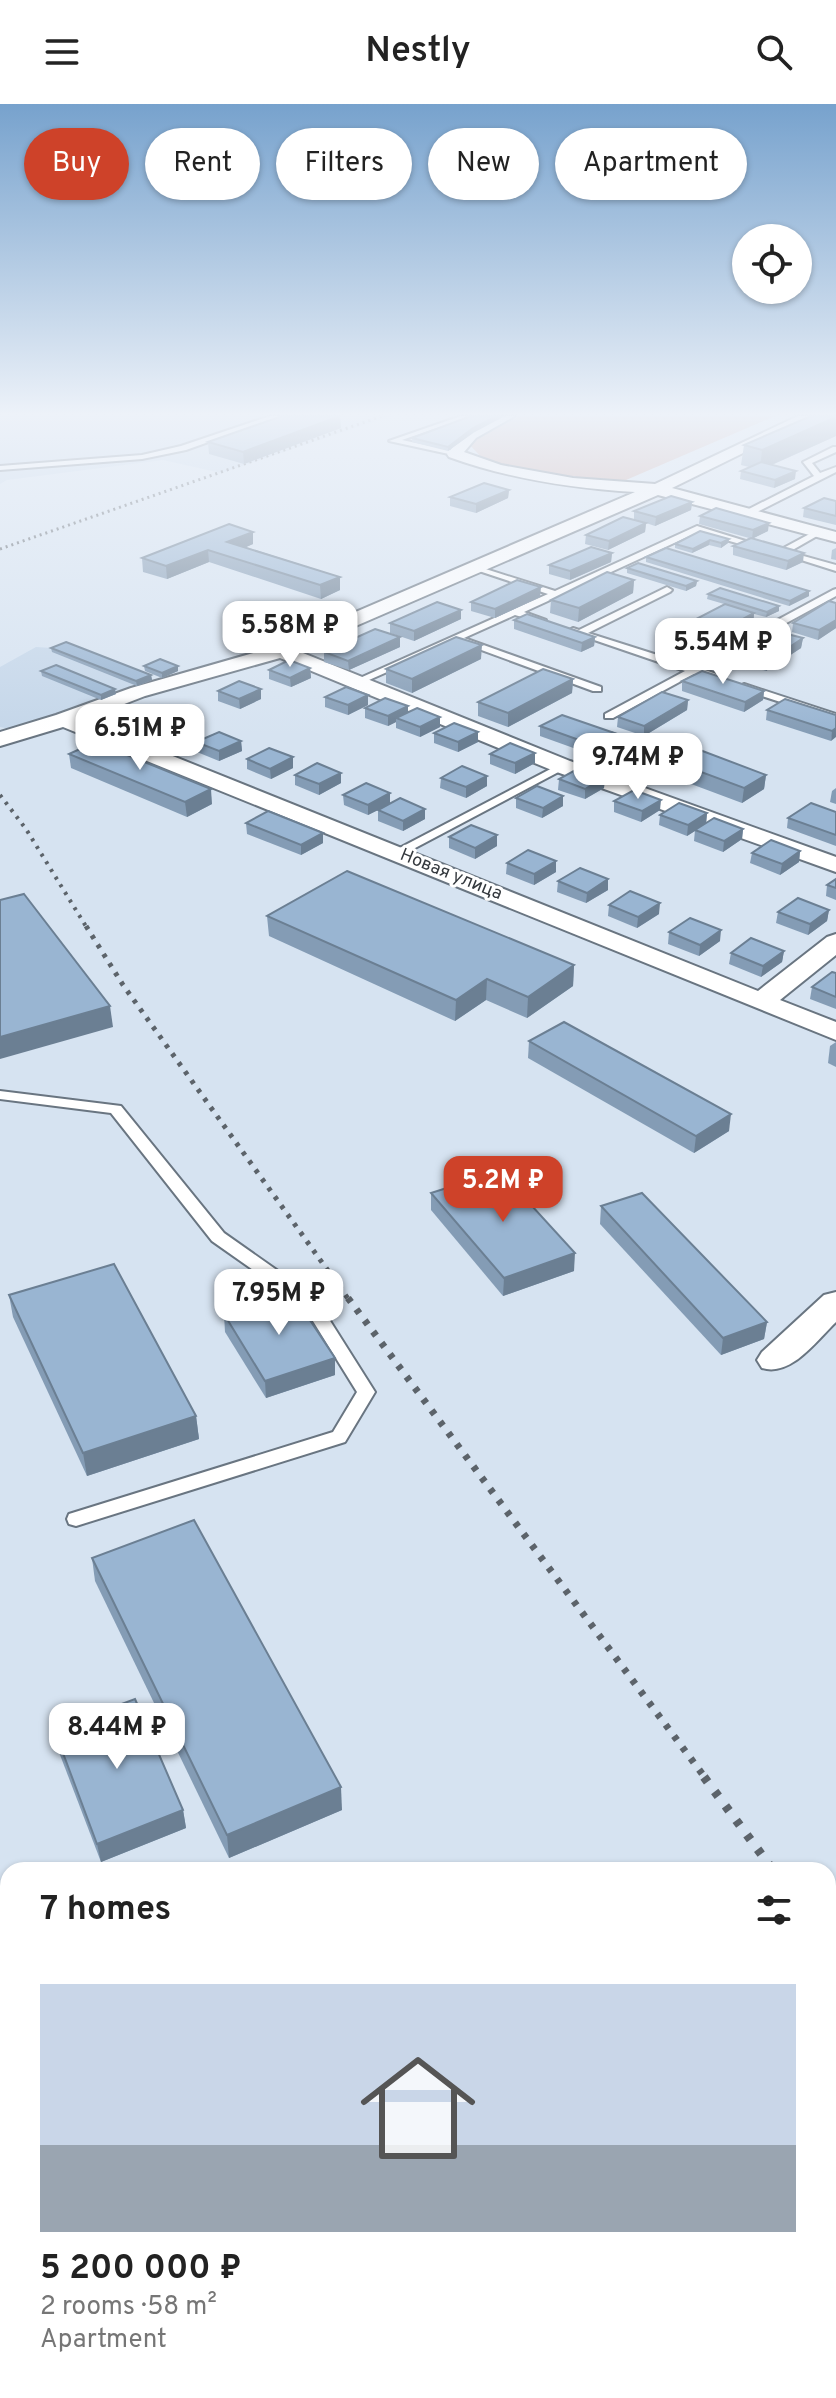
<!DOCTYPE html>
<html lang="en">
<head>
<meta charset="utf-8">
<style>
	:root { --surface:#fff; --page:#f6f6f6; --text:#222; --muted:#767676; --accent:#ce4229 }
	body { margin:0; font-family:Overpass,sans-serif; background:var(--page); color:var(--text); height:100vh; display:flex; flex-direction:column; font-size:30px; white-space:nowrap }
	* { box-sizing:border-box; margin:0 }
	p { font-size:26px; color:var(--muted) }
	.icon { flex:none; width:44px; height:44px; fill:none; stroke:currentColor; stroke-width:2; stroke-linecap:round; stroke-linejoin:round }
	.map { position:relative; flex:1; overflow:hidden }
	.sheet { position:absolute; left:0px; top:1758px; width:836px; height:536px; display:flex; flex-direction:column; background:var(--surface); border-radius:24px 24px 0 0; box-shadow:0 2px 6px #0004 }
	.sheet>* { flex:none }
	.banner { position:absolute; left:24px; top:24px; width:788px; height:72px; display:flex; gap:16px }
	.controls { position:absolute; left:732px; top:120px; display:grid; gap:16px }
	.controls a { display:grid; place-items:center; width:80px; height:80px; border-radius:50%; background:var(--surface); box-shadow:0 2px 6px #0004; font-size:40px }
	.price { position:absolute; translate:-50% -68px; padding:0 18px; border-radius:16px; background:#fff; color:#222; font-size:26px; line-height:52px; filter:drop-shadow(0 2px 4px #0008) }
	.price::after { content:''; position:absolute; left:50%; top:48px; width:24px; height:18px; margin-left:-12px; background:inherit; clip-path:polygon(0 0,100% 0,50% 100%) }
	.price.active { background:var(--accent); color:#fff }
	ul { padding:0; list-style:none }
	li { display:grid; align-content:center; gap:16px; height:424px; padding:0 40px }
	li span { display:grid; place-items:center; height:248px; border-radius:0px; color:#555 }
	li>.icon { margin-inline-start:auto }
	span .icon { width:144px; height:144px; fill:#fffc; stroke-width:1 }
	li b { font-size:34px }
	h2 { display:flex; justify-content:space-between; align-items:center; height:96px; padding:0 40px; font-size:34px }
	.tag { padding:0 28px; border-radius:36px; background:var(--surface); box-shadow:0 2px 6px #0004; font-size:28px; line-height:72px }
	.tag.active { background:var(--accent); color:#fff }
	header { display:flex; justify-content:space-between; align-items:center; height:104px; padding:0 40px; background:var(--surface); font-size:36px; font-weight:600 }
	.map>svg:first-child { display:block }
	.built { fill:#c4d6e9 }
	.green { fill:#cda59d }
	.lines { fill:none; stroke-linecap:round; stroke-linejoin:round }
	.lane-casing { stroke:#697581; stroke-width:4 }
	.street-casing { stroke:#697581; stroke-width:4 }
	.lane { fill:#fff; fill-rule:evenodd }
	.street { fill:#fff; fill-rule:evenodd }
	.rail-far4 { stroke:#5c636a; stroke-width:3; stroke-dasharray:2 4; stroke-linecap:butt }
	.rail-far3 { stroke:#5c636a; stroke-width:4; stroke-dasharray:3 6; stroke-linecap:butt }
	.rail-far2 { stroke:#5c636a; stroke-width:5; stroke-dasharray:4 7; stroke-linecap:butt }
	.rail-far1 { stroke:#5c636a; stroke-width:7; stroke-dasharray:5 9; stroke-linecap:butt }
	.rail { stroke:#5c636a; stroke-width:9; stroke-dasharray:6 12; stroke-linecap:butt }
	.wall { fill:#849cb5 }
	.shaded-wall { fill:#6b7f93 }
	.building { fill:#99b5d2; stroke:#6b7f93; stroke-width:2 }
	.labels { text-anchor:middle; dominant-baseline:central; stroke-width:6; stroke-linejoin:round; paint-order:stroke }
	.far-street-label { font-size:18px; fill:#34393e; stroke:#fff }
</style>
</head>
<body>
<header><svg class="icon" aria-label="menu" viewBox="0 0 24 24"><path d="M4 6h16M4 12h16M4 18h16"/></svg>Nestly<svg class="icon" aria-label="search" viewBox="0 0 24 24"><circle cx="10" cy="10" r="6"/><path d="M15 15l6 6"/></svg></header>
<div class="map">
<svg width="836" height="2294" viewBox="0 0 836 2294">
	<rect width="100%" height="100%" fill="#d6e3f1"/>
	<g class="built">
		<path d="M0,312H392L221,369L163,356L7,376L0,380Z"/>
		<path d="M62,540L158,578L10,625L0,623V563L36,543L51,544Z"/>
	</g>
	<path class="green" d="M520,312H775L619,379L523,365L483,355L468,339Z"/>
	<g class="lines">
		<defs>
			<g id="lane">
				<path d="M270,312H281L186,346L142,355L0,366V362L142,351L181,342Z"/>
				<path d="M461,312H471L402,336L458,348V352L389,337Z"/>
				<path d="M833,343H836V348L812,359L820,369L836,363V368L751,411H745V407L814,372L803,358Z"/>
				<path d="M697,422L765,443L761,446L698,428L524,508L546,516V520L515,511L464,534L601,583V587H593L457,537L360,580L351,578L548,490L473,465V461L555,487Z"/>
				<path d="M817,426L824,428L789,448L836,461V467L776,448Z"/>
				<path d="M667,483L672,486L670,488L588,529L692,562L833,486L836,485V492L702,565L722,572V576L694,570L613,614H605V610L685,567L568,527L573,524L579,526Z"/>
				<path d="M744,580L836,610V616L740,585L739,583Z"/>
				<path d="M603,629H611L655,646L606,677H598V673L641,647L603,633Z"/>
				<path d="M562,659L568,662L566,664L400,752L396,753L390,749Z"/>
				<path d="M0,987L121,1002L224,1129L315,1193L375,1288L345,1338L76,1422L69,1420L67,1415L69,1410L333,1328L357,1288L303,1201L212,1137L111,1009L0,995Z"/>
			</g>
			<g id="street">
				<path d="M495,312H515L476,334L464,348L501,361L573,374L655,380L798,312H818L672,384L836,428V438L658,391L298,547L570,657L836,753V768L554,667L280,554L145,592L83,616L758,887L827,833L836,830V851L780,896L836,918V936L63,623L0,642V628L56,611L131,584L274,543L635,388C571,384 510,375 449,353L447,350L465,328Z"/>
				<path d="M836,1188V1218C816,1237 791,1273 762,1264L757,1256L762,1248L824,1191Z"/>
			</g>
		</defs>
		<use href="#lane" class="lane-casing"/>
		<use href="#street" class="street-casing"/>
		<use href="#lane" class="lane"/>
		<use href="#street" class="street"/>
		<path class="rail-far4" d="M0,445L382,312"/>
		<path class="rail-far3" d="M0,691L26,725L87,824"/>
		<path class="rail-far2" d="M86,822L123,881L349,1196"/>
		<path class="rail-far1" d="M348,1194L706,1675"/>
		<g class="rail">
			<path d="M704,1673L773,1766"/>
			<path d="M828,1844L836,1855"/>
		</g>
	</g>
	<g class="wall">
		<path d="M341,324L244,360L209,350L208,338Z"/>
		<path d="M473,329L448,347L412,338V334Z"/>
		<path d="M836,332L772,361L795,375L774,384L740,375L741,367L749,363L741,361L744,341Z"/>
		<path d="M509,386L508,394L476,409L450,402V393Z"/>
		<path d="M836,397V421L803,413L804,404Z"/>
		<path d="M692,398L691,406L655,422L646,419L645,428L608,446L585,440L586,431L634,416V407Z"/>
		<path d="M700,412L768,427L753,434L803,458L786,466L733,451V442L749,434L699,420Z"/>
		<path d="M253,428V440L246,443L340,473V486L321,495L209,458L167,475L143,468L142,454Z"/>
		<path d="M729,435L728,439L721,444L709,441L692,449L675,444V440Z"/>
		<path d="M836,444V456L831,455L832,446Z"/>
		<path d="M612,449L611,458L570,476L549,470V461Z"/>
		<path d="M646,453L809,492L789,502L646,458Z"/>
		<path d="M627,464L697,477L696,482L686,487L627,469Z"/>
		<path d="M634,476L633,489L578,518L550,509L551,496Z"/>
		<path d="M708,490L779,502V507L766,513L754,510L753,522L697,553L668,543L669,529L724,500L707,495Z"/>
		<path d="M540,493L495,514L471,507V498Z"/>
		<path d="M836,499V524L818,536L792,528L793,519Z"/>
		<path d="M461,506V515L414,537L390,529V519Z"/>
		<path d="M514,516L595,533L594,542L581,548L514,525Z"/>
		<path d="M400,533V543L349,566L324,558V548Z"/>
		<path d="M803,534L801,544L766,567L738,559L739,550Z"/>
		<path d="M51,544L151,571L152,576L137,582L52,548Z"/>
		<path d="M481,555L412,589L386,579V565Z"/>
		<path d="M144,562L178,567L162,574L145,567Z"/>
		<path d="M310,564L311,574L291,583L269,575V566Z"/>
		<path d="M41,567L116,590L101,596L42,572Z"/>
		<path d="M573,575L572,589L508,623L478,612V598Z"/>
		<path d="M682,577L764,587L763,596L744,608L682,587Z"/>
		<path d="M261,585V595L240,605L218,597V587Z"/>
		<path d="M368,591V601L348,611L325,603V593Z"/>
		<path d="M688,596L687,606L644,632L617,623L618,613Z"/>
		<path d="M365,604L440,613V623L420,633L396,624V618L388,622L365,614Z"/>
		<path d="M767,606L836,611L831,637L766,616Z"/>
		<path d="M196,620L197,630L174,641L153,632L152,622Z"/>
		<path d="M540,622L626,633L625,643L604,655L540,632Z"/>
		<path d="M478,628V638L458,648L434,639V629Z"/>
		<path d="M241,637L242,647L219,657L197,648L196,638Z"/>
		<path d="M69,650L212,700L187,713L71,664Z"/>
		<path d="M490,650L535,659L515,670L490,660Z"/>
		<path d="M293,653V664L271,675L247,665V655Z"/>
		<path d="M661,653L766,671L764,685L742,699L659,668Z"/>
		<path d="M295,671L341,679L319,691L295,681Z"/>
		<path d="M487,672V682L466,694L440,684L441,674Z"/>
		<path d="M605,673L604,684L585,695L558,686L559,675Z"/>
		<path d="M836,684V700L830,698L832,687Z"/>
		<path d="M390,689V699L425,705V715L403,727L378,717V706L368,711L344,701L343,691Z"/>
		<path d="M516,694L563,702L542,714L516,704Z"/>
		<path d="M614,697L660,706L641,718L614,708Z"/>
		<path d="M836,708V742L787,724L788,714Z"/>
		<path d="M707,709L706,720L687,732L659,721L660,711Z"/>
		<path d="M246,719L323,729V739L301,751L247,730Z"/>
		<path d="M743,725L742,735L723,748L694,737L695,726Z"/>
		<path d="M449,733L497,742L475,755L449,744Z"/>
		<path d="M800,747L799,758L780,771L750,759L752,749Z"/>
		<path d="M507,759L556,768L534,781L506,770Z"/>
		<path d="M836,775V796L826,792L827,781Z"/>
		<path d="M558,777L608,786L586,799L557,788Z"/>
		<path d="M609,801L659,810L637,824L608,812Z"/>
		<path d="M829,806L827,817L808,831L776,819L778,808Z"/>
		<path d="M267,812L574,861L573,882L527,914L486,896L455,917L269,832Z"/>
		<path d="M669,828L720,837L699,852L668,840Z"/>
		<path d="M784,847L782,858L761,873L729,860L731,849Z"/>
		<path d="M836,869V905L810,895L812,883Z"/>
		<path d="M529,937L729,1027L694,1049L528,954Z"/>
		<path d="M836,938V963L828,959L830,942Z"/>
		<path d="M431,1089L574,1167L503,1192L431,1106Z"/>
		<path d="M601,1102L767,1218L764,1235L721,1251L600,1120Z"/>
		<path d="M9,1191L196,1312L199,1335L87,1372L13,1213Z"/>
		<path d="M224,1210L335,1254V1271L266,1294L225,1228Z"/>
		<path d="M92,1454L342,1706L229,1754L95,1477Z"/>
		<path d="M54,1625L183,1706L186,1724L101,1758L57,1643Z"/>
	</g>
	<g class="shaded-wall">
		<path d="M340,312L341,324L244,360L243,348Z"/>
		<path d="M497,312H505L473,329L448,347V343L473,324Z"/>
		<path d="M836,313V332L760,366L762,346Z"/>
		<path d="M796,367L795,375L774,384L775,376Z"/>
		<path d="M509,386L508,394L476,409V400Z"/>
		<path d="M692,398L691,406L655,422L656,413Z"/>
		<path d="M646,419L645,428L608,446L609,437Z"/>
		<path d="M769,419L768,427L752,435L753,426Z"/>
		<path d="M253,428V440L228,451L227,438Z"/>
		<path d="M729,435L728,439L721,444V439Z"/>
		<path d="M710,436L709,441L692,449L693,445Z"/>
		<path d="M208,446L209,458L167,475L166,462Z"/>
		<path d="M612,449L611,458L570,476V467Z"/>
		<path d="M804,449L803,458L786,466L788,457Z"/>
		<path d="M340,473V486L321,495L320,481Z"/>
		<path d="M634,476L633,489L578,518L579,504Z"/>
		<path d="M697,477L696,482L686,487V482Z"/>
		<path d="M541,483L540,493L495,514V505Z"/>
		<path d="M809,487V492L789,502L790,497Z"/>
		<path d="M779,502V507L766,513L767,508Z"/>
		<path d="M461,506V515L414,537V527Z"/>
		<path d="M754,509L753,522L697,553L699,539Z"/>
		<path d="M836,516V524L818,536L819,526Z"/>
		<path d="M400,533V543L349,566L348,557Z"/>
		<path d="M595,533L594,542L581,548L582,539Z"/>
		<path d="M803,534L801,544L766,567L767,558Z"/>
		<path d="M482,541L481,555L412,589V575Z"/>
		<path d="M178,562V567L162,574V569Z"/>
		<path d="M310,564L311,574L291,583L290,574Z"/>
		<path d="M151,571L152,576L137,582L136,577Z"/>
		<path d="M573,575L572,589L508,623V609Z"/>
		<path d="M115,585L116,590L101,596V591Z"/>
		<path d="M261,585V595L240,605L239,595Z"/>
		<path d="M764,587L763,596L744,608L745,598Z"/>
		<path d="M368,591V601L348,611V601Z"/>
		<path d="M688,596L687,606L644,632V622Z"/>
		<path d="M408,602V612L396,614V618L388,622V612Z"/>
		<path d="M440,613V623L420,633V623Z"/>
		<path d="M196,620L197,630L174,641V631Z"/>
		<path d="M836,624V633L831,637L832,627Z"/>
		<path d="M478,628V638L458,648V638Z"/>
		<path d="M626,633L625,643L604,655V645Z"/>
		<path d="M241,637L242,647L219,657V647Z"/>
		<path d="M535,649V659L515,670V659Z"/>
		<path d="M293,653V664L271,675L270,665Z"/>
		<path d="M341,669V679L319,691V680Z"/>
		<path d="M766,671L764,685L742,699L744,684Z"/>
		<path d="M487,672V682L466,694V683Z"/>
		<path d="M605,673L604,684L585,695V685Z"/>
		<path d="M211,685L212,700L187,713L185,698Z"/>
		<path d="M390,689V700L368,711V701Z"/>
		<path d="M563,692V702L542,714L543,704Z"/>
		<path d="M661,696L660,706L641,718L642,707Z"/>
		<path d="M425,705V715L403,727V717Z"/>
		<path d="M707,709L706,720L687,732L688,721Z"/>
		<path d="M743,725L742,735L723,748L724,737Z"/>
		<path d="M323,729V739L301,751V741Z"/>
		<path d="M497,731V742L475,755V744Z"/>
		<path d="M800,747L799,758L780,771L782,760Z"/>
		<path d="M556,757V768L534,781V770Z"/>
		<path d="M608,775V786L586,799L587,789Z"/>
		<path d="M660,799L659,810L637,824L638,813Z"/>
		<path d="M829,806L827,817L808,831L810,820Z"/>
		<path d="M721,826L720,837L699,852L700,841Z"/>
		<path d="M784,847L782,858L761,873L763,862Z"/>
		<path d="M574,861L573,882L527,914L528,893Z"/>
		<path d="M487,875L486,896L455,917L456,896Z"/>
		<path d="M110,902L113,923L0,955V933Z"/>
		<path d="M731,1010L729,1027L694,1049L696,1032Z"/>
		<path d="M575,1149L574,1167L503,1192L504,1174Z"/>
		<path d="M767,1218L764,1235L721,1251L723,1234Z"/>
		<path d="M335,1254V1271L266,1294L265,1277Z"/>
		<path d="M196,1312L199,1335L87,1372L83,1349Z"/>
		<path d="M341,1683L342,1706L229,1754L227,1731Z"/>
		<path d="M183,1706L186,1724L101,1758L97,1740Z"/>
	</g>
	<g class="building">
		<path d="M282,312H340L243,348L208,338Z"/>
		<path d="M471,312H497L473,324L448,343L412,334Z"/>
		<path d="M811,312H836V313L762,346L744,341Z"/>
		<path d="M761,358L796,367L775,376L741,367Z"/>
		<path d="M484,379L509,386L476,400L450,393Z"/>
		<path d="M671,392L692,398L656,413L634,407Z"/>
		<path d="M824,394L836,397V412L804,404Z"/>
		<path d="M716,404L769,419L753,426L700,412Z"/>
		<path d="M623,413L646,419L609,437L586,431Z"/>
		<path d="M229,420L253,428L227,438L340,473L320,481L208,446L166,462L142,454Z"/>
		<path d="M700,427L729,435L721,439L710,436L693,445L675,440Z"/>
		<path d="M751,434L804,449L788,457L733,442Z"/>
		<path d="M591,443L612,449L570,467L549,461Z"/>
		<path d="M666,444L809,487L790,497L646,453Z"/>
		<path d="M638,459L697,477L686,482L627,464Z"/>
		<path d="M607,468L634,476L579,504L551,496Z"/>
		<path d="M517,476L541,483L495,505L471,498Z"/>
		<path d="M720,484L779,502L767,508L708,490Z"/>
		<path d="M829,497L836,499V516L819,526L793,519Z"/>
		<path d="M437,498L461,506L414,527L390,519Z"/>
		<path d="M725,500L754,509L699,539L669,529Z"/>
		<path d="M527,510L595,533L582,539L514,516Z"/>
		<path d="M375,525L400,533L348,557L324,548Z"/>
		<path d="M775,527L803,534L767,558L739,550Z"/>
		<path d="M456,533L482,541L412,575L386,565Z"/>
		<path d="M66,538L151,571L136,577L51,544Z"/>
		<path d="M160,555L178,562L162,569L144,562Z"/>
		<path d="M289,556L310,564L290,574L269,566Z"/>
		<path d="M56,561L115,585L101,591L41,567Z"/>
		<path d="M543,565L573,575L508,609L478,598Z"/>
		<path d="M702,567L764,587L745,598L682,577Z"/>
		<path d="M239,577L261,585L239,595L218,587Z"/>
		<path d="M346,583L368,591L348,601L325,593Z"/>
		<path d="M662,588L688,596L644,622L618,613Z"/>
		<path d="M385,594L408,602L388,612L365,604Z"/>
		<path d="M785,595L836,611V624L832,627L767,606Z"/>
		<path d="M417,604L440,613L420,623L396,614Z"/>
		<path d="M562,611L626,633L604,645L540,622Z"/>
		<path d="M174,612L196,620L174,631L152,622Z"/>
		<path d="M454,619L478,628L458,638L434,629Z"/>
		<path d="M219,628L241,637L219,647L196,638Z"/>
		<path d="M95,638L211,685L185,698L69,650Z"/>
		<path d="M510,639L535,649L515,659L490,650Z"/>
		<path d="M684,640L766,671L744,684L661,653Z"/>
		<path d="M269,644L293,653L270,665L247,655Z"/>
		<path d="M317,659L341,669L319,680L295,671Z"/>
		<path d="M462,662L487,672L466,683L441,674Z"/>
		<path d="M579,664L605,673L585,685L559,675Z"/>
		<path d="M366,679L390,689L368,701L343,691Z"/>
		<path d="M537,682L563,692L543,704L516,694Z"/>
		<path d="M634,686L661,696L642,707L614,697Z"/>
		<path d="M400,694L425,705L403,717L378,706Z"/>
		<path d="M679,699L707,709L688,721L660,711Z"/>
		<path d="M811,699L836,708V731L788,714Z"/>
		<path d="M268,707L323,729L301,741L246,719Z"/>
		<path d="M714,714L743,725L724,737L695,726Z"/>
		<path d="M471,721L497,731L475,744L449,733Z"/>
		<path d="M771,736L800,747L782,760L752,749Z"/>
		<path d="M528,746L556,757L534,770L507,759Z"/>
		<path d="M580,764L608,775L587,789L558,777Z"/>
		<path d="M347,767L574,861L528,893L487,875L456,896L267,812Z"/>
		<path d="M836,775V784L827,781Z"/>
		<path d="M630,787L660,799L638,813L609,801Z"/>
		<path d="M24,790L110,902L0,933V796Z"/>
		<path d="M798,794L829,806L810,820L778,808Z"/>
		<path d="M690,814L721,826L700,841L669,828Z"/>
		<path d="M751,834L784,847L763,862L731,849Z"/>
		<path d="M832,868L836,869V893L812,883Z"/>
		<path d="M564,918L731,1010L696,1032L529,937Z"/>
		<path d="M500,1067L575,1149L504,1174L431,1089Z"/>
		<path d="M642,1089L767,1218L723,1234L601,1102Z"/>
		<path d="M114,1160L196,1312L83,1349L9,1191Z"/>
		<path d="M292,1189L335,1254L265,1277L224,1210Z"/>
		<path d="M194,1416L341,1683L227,1731L92,1454Z"/>
		<path d="M135,1595L183,1706L97,1740L54,1625Z"/>
	</g>
	<linearGradient id="sky" x2="0" y2="1"><stop stop-color="#77a2cd"/><stop offset="0.49" stop-color="#edf2f9"/><stop offset="1" stop-color="#edf2f9" stop-opacity="0"/></linearGradient>
	<rect width="836" height="633" fill="url(#sky)"/>
	<g class="labels">
		<g class="far-street-label">
			<text transform="translate(451 771) rotate(22)">Новая улица</text>
		</g>
	</g>
</svg>
<div class="controls">
<a><svg class="icon" aria-label="locate" viewBox="0 0 24 24"><circle cx="12" cy="12" r="6"/><path d="M12 2v4M12 18v4M2 12h4M18 12h4"/></svg></a>
</div>
<b class="price" style="left:290px;top:565px">5.58M ₽</b>
<b class="price" style="left:723px;top:582px">5.54M ₽</b>
<b class="price" style="left:140px;top:668px">6.51M ₽</b>
<b class="price" style="left:638px;top:697px">9.74M ₽</b>
<b class="price active" style="left:503px;top:1120px">5.2M ₽</b>
<b class="price" style="left:279px;top:1233px">7.95M ₽</b>
<b class="price" style="left:117px;top:1667px">8.44M ₽</b>
<div class="banner">
<a class="tag active">Buy</a>
<a class="tag">Rent</a>
<a class="tag">Filters</a>
<a class="tag">New</a>
<a class="tag">Apartment</a>
</div>
<section class="sheet">
<h2>7 homes<svg class="icon" aria-label="filters" viewBox="0 0 24 24"><path d="M4 7h16M4 17h16"/><circle cx="9" cy="7" r="2"/><circle cx="15" cy="17" r="2"/></svg></h2>
<ul>
<li><span style="background:linear-gradient(#c9d6e8 65%,#9aa5b1 0)"><svg class="icon" aria-label="home" viewBox="0 0 24 24"><path d="M3 11l9-7 9 7M6 9v11h12V9"/></svg></span><div><b>5 200 000 ₽</b><p>2 rooms · 58 m²</p><p>Apartment</p></div></li>
</ul>
</section>
</div>
</body>
</html>
